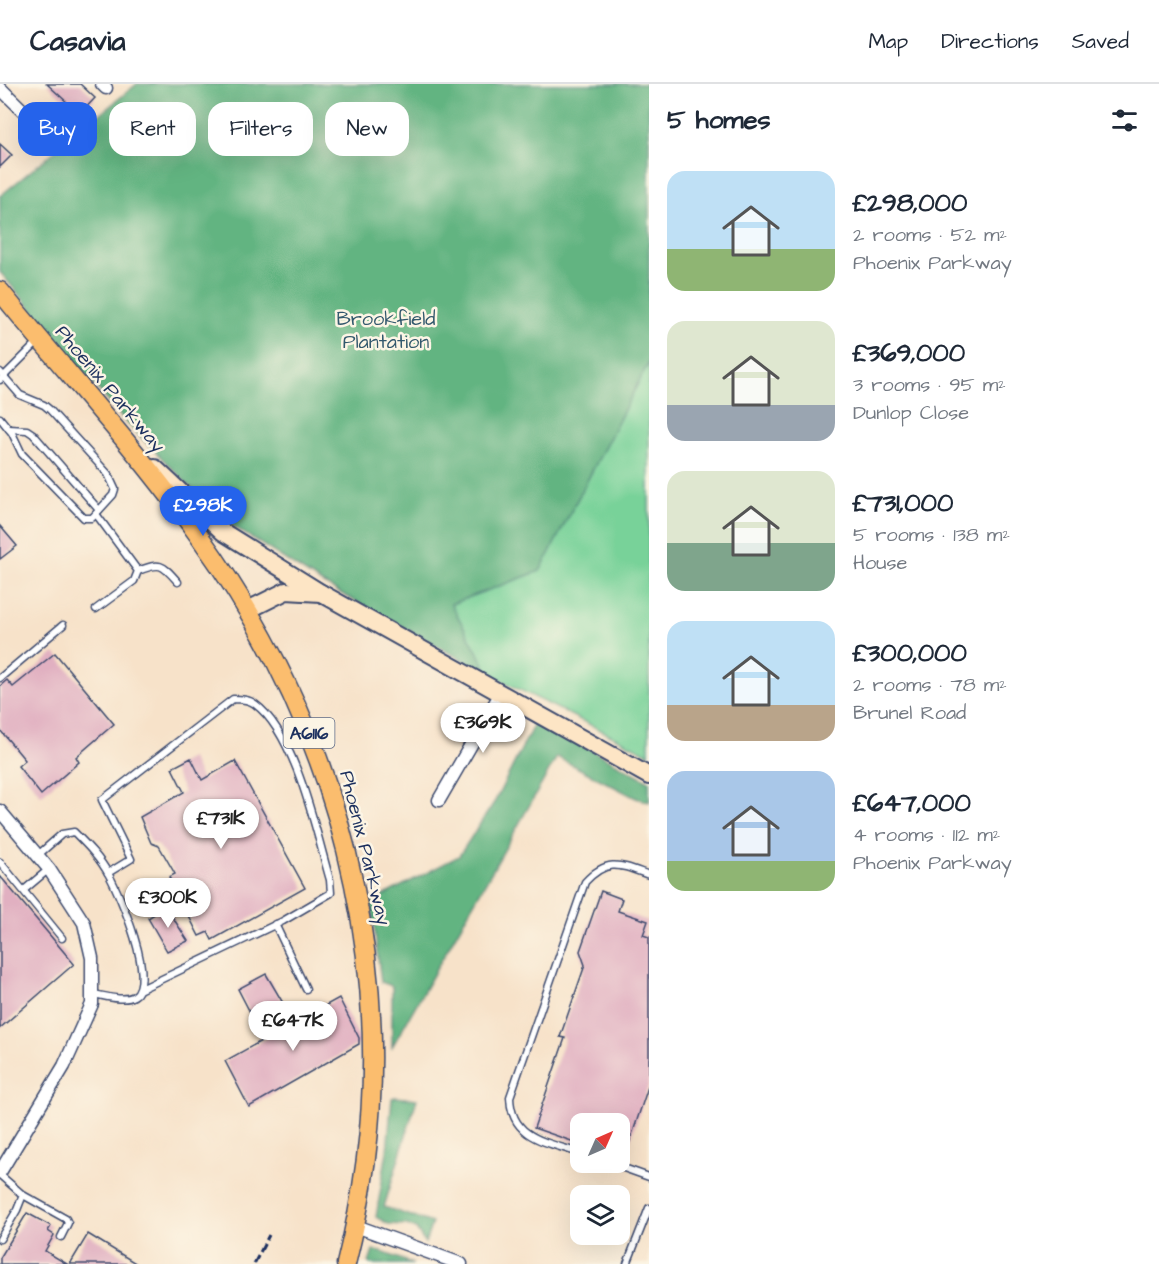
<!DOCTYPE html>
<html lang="en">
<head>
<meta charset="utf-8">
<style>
	:root { --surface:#fff; --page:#f2f2f3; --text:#1f2937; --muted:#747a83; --line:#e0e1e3; --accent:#2563eb }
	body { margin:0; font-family:"Architects Daughter",sans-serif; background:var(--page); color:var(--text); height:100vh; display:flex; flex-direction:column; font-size:22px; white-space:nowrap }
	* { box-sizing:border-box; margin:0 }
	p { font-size:20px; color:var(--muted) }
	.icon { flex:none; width:33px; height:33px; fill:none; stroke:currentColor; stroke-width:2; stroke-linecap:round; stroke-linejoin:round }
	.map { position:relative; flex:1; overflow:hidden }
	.panel { display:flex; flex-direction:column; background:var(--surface); width:510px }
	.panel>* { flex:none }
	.guide { position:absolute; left:18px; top:18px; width:540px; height:54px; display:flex; gap:12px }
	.needle { width:39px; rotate:45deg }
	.controls { position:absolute; left:570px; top:1029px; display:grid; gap:12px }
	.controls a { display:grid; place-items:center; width:60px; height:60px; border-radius:12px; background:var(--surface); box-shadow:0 6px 24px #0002; font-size:30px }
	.price { position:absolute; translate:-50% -51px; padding:0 14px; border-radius:21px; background:#fff; color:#222; font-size:20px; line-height:39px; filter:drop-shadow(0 2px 3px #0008) }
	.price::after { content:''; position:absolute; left:50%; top:36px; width:18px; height:14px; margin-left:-9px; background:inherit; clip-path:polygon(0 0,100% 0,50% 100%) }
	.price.active { background:var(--accent); color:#fff }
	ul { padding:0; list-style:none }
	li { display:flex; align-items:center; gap:18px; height:150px; padding:0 18px }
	li span { display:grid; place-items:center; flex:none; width:168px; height:120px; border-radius:18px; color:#555 }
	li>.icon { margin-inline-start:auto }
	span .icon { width:72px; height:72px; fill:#fffc; stroke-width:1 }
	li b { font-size:26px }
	h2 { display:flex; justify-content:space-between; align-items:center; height:72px; padding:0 18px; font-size:26px }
	.chip { padding:0 21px; border-radius:18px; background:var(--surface); box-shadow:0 6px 24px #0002; font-size:21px; line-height:54px }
	.chip.active { background:var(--accent); color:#fff }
	header { display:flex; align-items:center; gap:36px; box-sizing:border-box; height:84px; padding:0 30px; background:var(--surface); border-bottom:2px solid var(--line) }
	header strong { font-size:28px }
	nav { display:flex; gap:33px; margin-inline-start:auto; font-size:21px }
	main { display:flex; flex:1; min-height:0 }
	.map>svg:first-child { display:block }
	.green { fill:#78d299; stroke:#4a807c; stroke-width:1.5 }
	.forest { fill:#62b481; stroke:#3e7270; stroke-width:1.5 }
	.building { fill:#e1b0c1 }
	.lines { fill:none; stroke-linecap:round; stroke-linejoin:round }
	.lane-casing { stroke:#3c4a6e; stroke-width:9 }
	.street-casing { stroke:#3c4a6e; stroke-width:15 }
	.secondary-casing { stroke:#3c4a6e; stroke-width:20 }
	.primary-casing { stroke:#3c4a6e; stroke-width:21 }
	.lane { stroke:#fff; stroke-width:6 }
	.street { stroke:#fff; stroke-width:12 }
	.secondary { stroke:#fde5c5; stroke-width:16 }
	.primary { stroke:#fbbd6e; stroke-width:18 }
	.rail { stroke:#1b2f5e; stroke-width:3; stroke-dasharray:9 4.5; stroke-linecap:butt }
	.labels { text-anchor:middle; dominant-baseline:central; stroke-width:5; stroke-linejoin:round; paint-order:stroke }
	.shield { fill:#fcf5e5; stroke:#5e6a86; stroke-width:1.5 }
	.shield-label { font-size:18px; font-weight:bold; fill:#1b2f5e }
	.park-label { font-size:20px; fill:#32586d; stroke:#fcf5e5 }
	.street-label { font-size:20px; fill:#1b2f5e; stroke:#fcf5e5 }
</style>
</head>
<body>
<header>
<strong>Casavia</strong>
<nav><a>Map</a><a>Directions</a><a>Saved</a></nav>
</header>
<main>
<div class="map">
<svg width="649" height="1180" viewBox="0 0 649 1180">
	<rect width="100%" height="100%" fill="#fcf5e5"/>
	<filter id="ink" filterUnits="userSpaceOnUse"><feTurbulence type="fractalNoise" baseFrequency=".0167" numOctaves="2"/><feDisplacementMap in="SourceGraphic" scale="12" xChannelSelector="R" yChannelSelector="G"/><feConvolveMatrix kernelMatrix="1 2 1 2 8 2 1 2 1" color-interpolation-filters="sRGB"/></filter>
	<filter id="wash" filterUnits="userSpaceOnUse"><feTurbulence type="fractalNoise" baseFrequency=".008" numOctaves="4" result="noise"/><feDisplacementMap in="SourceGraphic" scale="24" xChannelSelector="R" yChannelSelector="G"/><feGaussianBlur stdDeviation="1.35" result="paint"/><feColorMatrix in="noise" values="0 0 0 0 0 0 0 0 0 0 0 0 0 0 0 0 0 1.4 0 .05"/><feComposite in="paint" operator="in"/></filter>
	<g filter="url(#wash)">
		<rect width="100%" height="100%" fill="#f7e2c9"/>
		<path class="green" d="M649,278V670L490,591L451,520L540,487Z"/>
		<g class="forest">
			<path d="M137,0H649V278L540,487L451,520L490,591L320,498L222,435L123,335L0,188V112Z"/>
			<path d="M536,636L649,697V718L636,714L557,673L392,963V902L381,898L371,818L459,772L495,717Z"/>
			<path d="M395,1013L417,1015L384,1123L432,1139L425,1159L416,1145L407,1141L388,1140L376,1133L387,1067L392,1014Z"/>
			<path d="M373,1167L382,1168L413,1180H371L369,1179Z"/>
		</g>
		<g id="blocks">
			<g class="building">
				<path d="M47,0H80L95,14L80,30Z"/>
				<path d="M0,60L12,71L0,83Z"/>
				<path d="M0,442L17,462L0,475Z"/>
				<path d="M55,569L114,640L76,673L79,678L41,711L18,682L25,676L0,646V602L7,596L13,603Z"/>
				<path d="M191,674L202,696L235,677L305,804L212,856L208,848L199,852L169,793L175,790L159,762L151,759L140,733L184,708L172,684Z"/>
				<path d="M0,792L74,880L0,944Z"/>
				<path d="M601,807L622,815L618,827L648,837L643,851L649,853V1000L623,1078L620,1077V1040H580V1060L534,1044L565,954L560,953L585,881L580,867Z"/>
				<path d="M166,823L188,857L167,867L148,834Z"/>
				<path d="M266,890L283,919L254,936L238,905Z"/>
				<path d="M339,914L359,954V960L249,1023L225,977Z"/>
				<path d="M27,1129L51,1142L48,1147L54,1151L45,1167L67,1180H0V1174Z"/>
				<path d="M88,1150L137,1180H70Z"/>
			</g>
		</g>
	</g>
	<g filter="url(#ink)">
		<use href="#blocks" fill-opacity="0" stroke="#3c4a6e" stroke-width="1.5"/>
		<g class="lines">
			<defs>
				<g id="lane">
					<path d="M0,288L20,311L44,321L50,326L108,390L115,405L113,411L92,434H84L22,370L12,349L0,334"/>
					<path d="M0,296L39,257"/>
					<path d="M9,345L27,346L33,350L99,426"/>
					<path d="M96,430L138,487L134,497L96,525"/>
					<path d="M138,487C161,478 162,480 178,498"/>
					<path d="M0,594L63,541"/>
					<path d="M38,771L62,750L74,748C87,761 100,774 109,791C119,809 158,898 134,912C124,918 105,912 93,910"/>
					<path d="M0,778L62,854"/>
					<path d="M108,789L131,775L102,716L233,615C240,615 249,615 255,620C296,650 316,748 330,796L331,809L283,837L141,905"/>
					<path d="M24,806L49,785"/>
					<path d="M275,840L306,905"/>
					<path d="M580,1069C547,1058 511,1055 510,1013L585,798C608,773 621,781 649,791"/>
					<path d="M607,1078L649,1093"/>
					<path d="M0,1091L23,1111L17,1126L0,1155"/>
					<path d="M23,1111L66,1135L68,1139L61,1153"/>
					<path d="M627,1180L649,1124"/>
				</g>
				<g id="street">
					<path d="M102,0L106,4"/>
					<path d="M0,4L48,51"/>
					<path d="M439,716L501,609"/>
					<path d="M0,727L49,785L84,839L92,874V920L64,982L0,1088"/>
					<path d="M356,1142L461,1180"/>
				</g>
				<g id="secondary">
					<path d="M155,384L223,448L321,509"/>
					<path d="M248,526L286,507L321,509L649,692"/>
				</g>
				<path id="primary" d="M0,207C66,289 138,366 199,452C351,663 411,926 346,1180"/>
			</defs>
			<use href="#lane" class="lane-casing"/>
			<use href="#street" class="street-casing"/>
			<use href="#secondary" class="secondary-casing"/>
			<use href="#primary" class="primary-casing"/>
			<use href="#lane" class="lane"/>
			<use href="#street" class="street"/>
			<use href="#secondary" class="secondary"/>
			<use href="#primary" class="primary"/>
			<path class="rail" d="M254,1180L269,1151"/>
		</g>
	</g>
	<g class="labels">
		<rect class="shield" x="283.5" y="634" width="51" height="30" rx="4.5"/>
		<g class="shield-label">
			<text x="309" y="649">A6116</text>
		</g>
		<g class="park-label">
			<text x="386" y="235">Brookfield<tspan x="386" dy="23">Plantation</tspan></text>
		</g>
		<g class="street-label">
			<text transform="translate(110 305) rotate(50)">Phoenix Parkway</text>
			<text transform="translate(365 764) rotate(76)">Phoenix Parkway</text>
		</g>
	</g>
</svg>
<div class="controls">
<a><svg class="needle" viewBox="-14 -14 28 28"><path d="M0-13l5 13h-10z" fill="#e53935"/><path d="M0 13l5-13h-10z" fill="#747a83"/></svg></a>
<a><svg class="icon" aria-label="layers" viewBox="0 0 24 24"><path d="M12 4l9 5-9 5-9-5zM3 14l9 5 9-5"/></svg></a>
</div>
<b class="price active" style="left:203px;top:453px">£298K</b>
<b class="price" style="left:483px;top:670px">£369K</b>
<b class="price" style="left:221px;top:766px">£731K</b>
<b class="price" style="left:168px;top:845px">£300K</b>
<b class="price" style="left:293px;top:968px">£647K</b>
<div class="guide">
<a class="chip active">Buy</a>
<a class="chip">Rent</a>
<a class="chip">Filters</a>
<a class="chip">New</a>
</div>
</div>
<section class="panel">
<h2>5 homes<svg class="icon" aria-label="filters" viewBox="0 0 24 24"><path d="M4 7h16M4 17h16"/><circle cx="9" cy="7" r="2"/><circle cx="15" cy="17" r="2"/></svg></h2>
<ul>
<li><span style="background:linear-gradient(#bfe0f5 65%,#8fb573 0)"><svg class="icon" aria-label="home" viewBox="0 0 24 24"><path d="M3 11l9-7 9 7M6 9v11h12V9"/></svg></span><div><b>£298,000</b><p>2 rooms · 52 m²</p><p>Phoenix Parkway</p></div></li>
<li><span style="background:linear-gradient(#dfe7d0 70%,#9aa5b1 0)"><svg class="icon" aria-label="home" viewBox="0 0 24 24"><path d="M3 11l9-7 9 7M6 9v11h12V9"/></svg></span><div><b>£369,000</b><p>3 rooms · 95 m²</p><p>Dunlop Close</p></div></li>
<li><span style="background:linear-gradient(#dfe7d0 60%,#7fa58c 0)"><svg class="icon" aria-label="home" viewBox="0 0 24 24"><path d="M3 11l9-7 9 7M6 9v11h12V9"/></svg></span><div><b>£731,000</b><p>5 rooms · 138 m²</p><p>House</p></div></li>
<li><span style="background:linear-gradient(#bfe0f5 70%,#b9a48a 0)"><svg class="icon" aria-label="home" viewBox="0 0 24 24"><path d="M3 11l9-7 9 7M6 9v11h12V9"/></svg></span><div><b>£300,000</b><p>2 rooms · 78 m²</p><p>Brunel Road</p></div></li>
<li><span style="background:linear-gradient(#a9c7e8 75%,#8fb573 0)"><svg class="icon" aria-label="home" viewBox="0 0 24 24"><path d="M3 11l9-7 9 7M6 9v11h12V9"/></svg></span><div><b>£647,000</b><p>4 rooms · 112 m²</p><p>Phoenix Parkway</p></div></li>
</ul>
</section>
</main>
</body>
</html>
